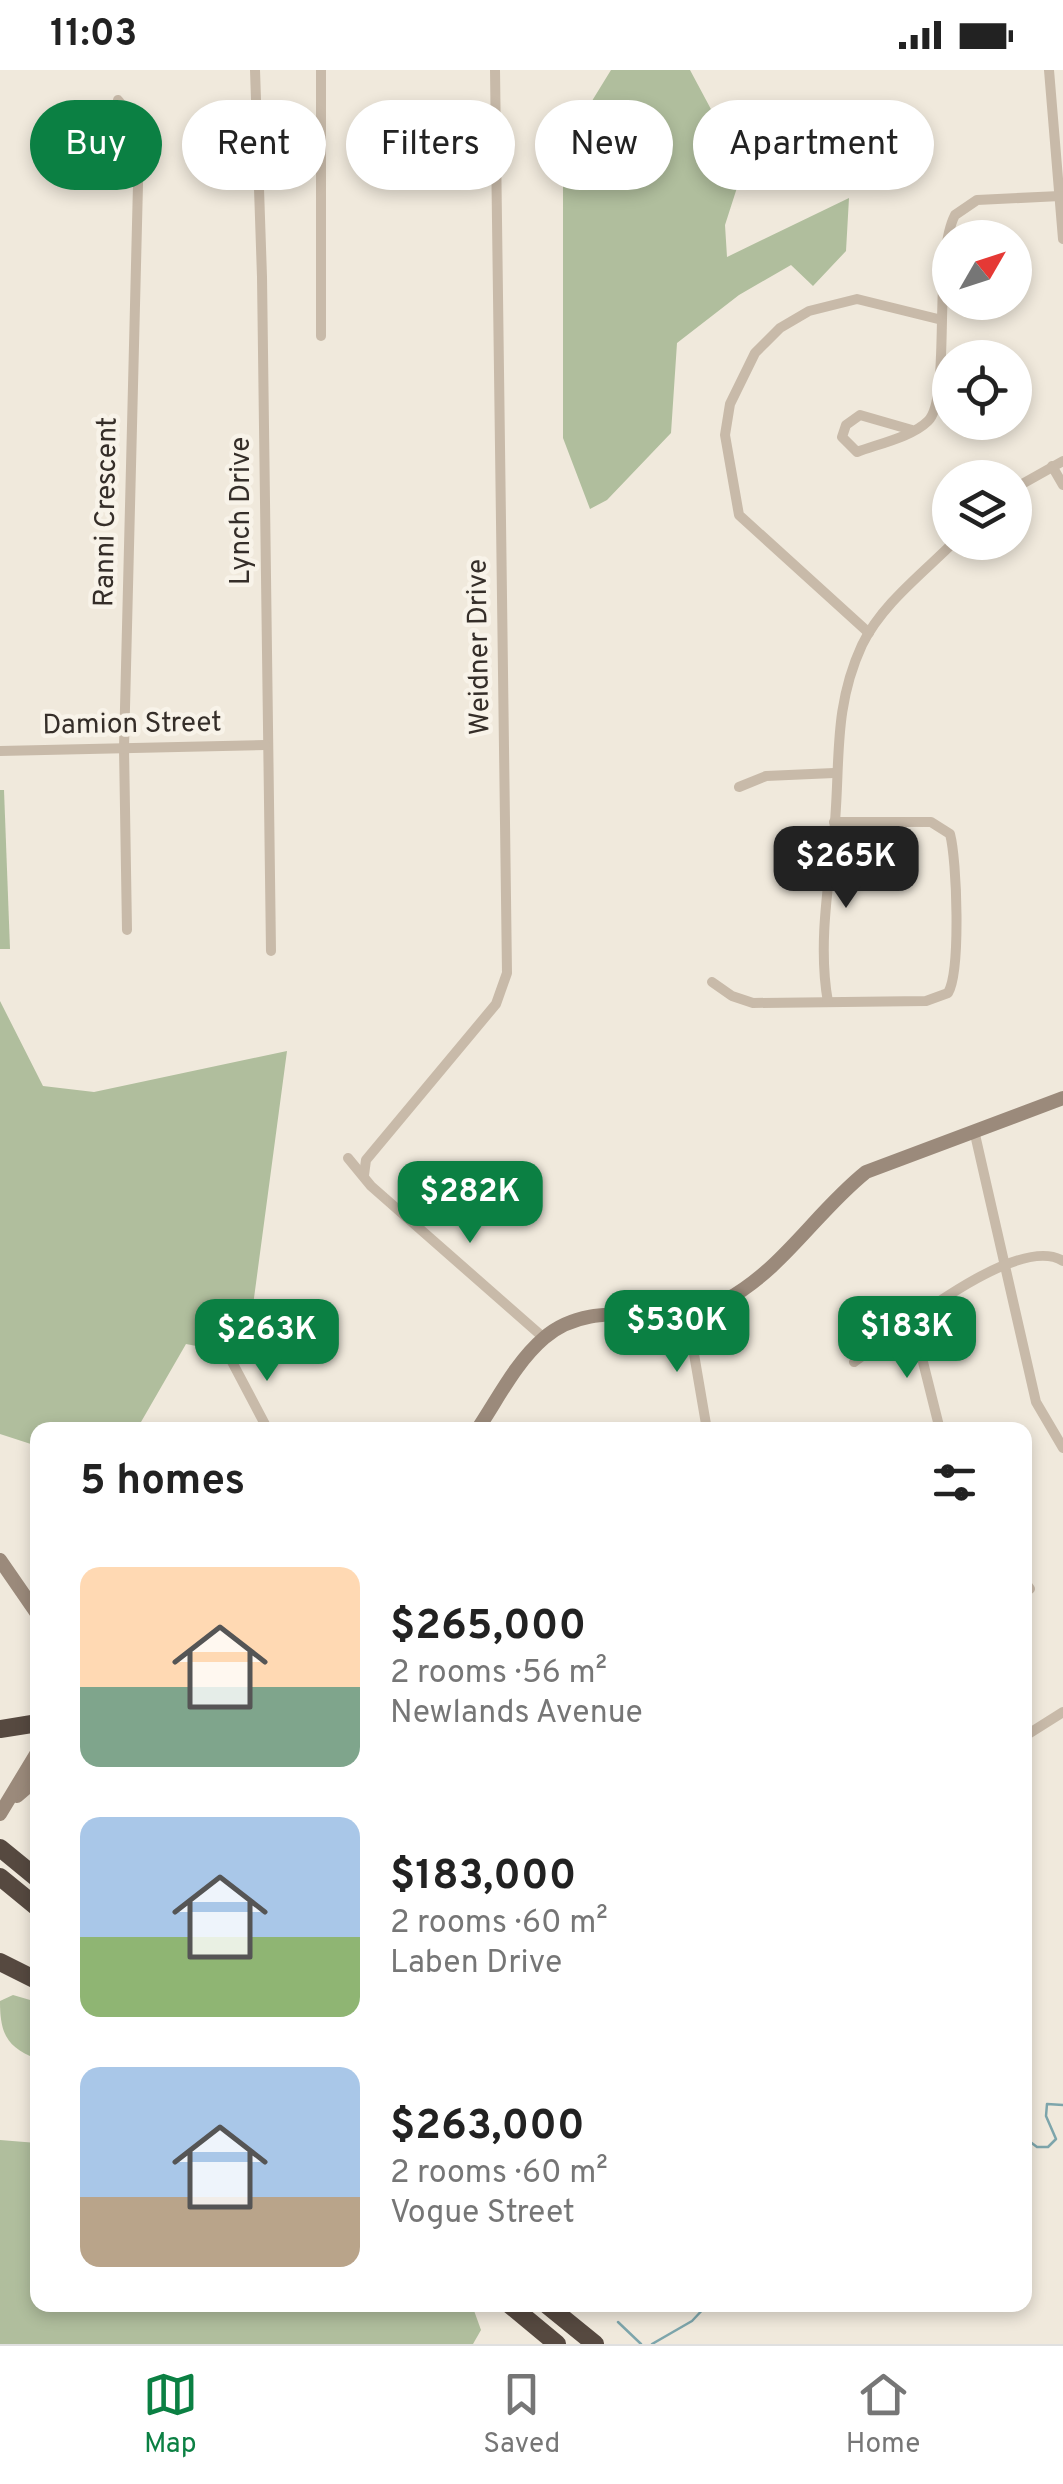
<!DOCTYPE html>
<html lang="en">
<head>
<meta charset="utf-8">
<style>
	:root { --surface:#fff; --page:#f2f2f2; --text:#222; --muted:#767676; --line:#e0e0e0; --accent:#0b8043 }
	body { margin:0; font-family:Overpass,sans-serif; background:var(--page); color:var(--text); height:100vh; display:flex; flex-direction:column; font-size:38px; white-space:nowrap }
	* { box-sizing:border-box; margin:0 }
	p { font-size:32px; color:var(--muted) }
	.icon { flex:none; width:55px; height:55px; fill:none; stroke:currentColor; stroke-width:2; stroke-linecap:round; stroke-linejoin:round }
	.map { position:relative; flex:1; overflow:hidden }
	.details { position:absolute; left:30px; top:1352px; width:1002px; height:890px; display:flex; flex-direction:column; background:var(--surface); border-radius:20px; box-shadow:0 5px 15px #0003 }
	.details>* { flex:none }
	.hud { position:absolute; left:30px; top:30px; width:1005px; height:90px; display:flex; gap:20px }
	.needle { width:65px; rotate:51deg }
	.fabs { position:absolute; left:932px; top:150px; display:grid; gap:20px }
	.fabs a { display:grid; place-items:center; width:100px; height:100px; border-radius:50%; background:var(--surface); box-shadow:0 5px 15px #0003; font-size:50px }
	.price { position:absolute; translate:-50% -85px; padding:0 22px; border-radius:20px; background:var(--accent); color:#fff; font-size:32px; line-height:65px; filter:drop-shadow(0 2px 5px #0008) }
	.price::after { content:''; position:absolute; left:50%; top:60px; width:30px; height:22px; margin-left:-15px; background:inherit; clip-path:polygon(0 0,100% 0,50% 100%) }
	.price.current { background:#222; color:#fff }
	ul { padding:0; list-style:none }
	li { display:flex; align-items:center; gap:30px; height:250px; padding:0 50px }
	li span { display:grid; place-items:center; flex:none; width:280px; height:200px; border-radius:20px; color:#555 }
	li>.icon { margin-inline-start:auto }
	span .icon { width:120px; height:120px; fill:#fffc; stroke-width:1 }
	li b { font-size:42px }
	h2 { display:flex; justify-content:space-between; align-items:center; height:120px; padding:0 50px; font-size:42px }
	.chip { padding:0 35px; border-radius:45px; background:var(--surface); box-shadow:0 5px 15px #0003; font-size:35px; line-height:90px }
	.chip.current { background:var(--accent); color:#fff }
	.status { display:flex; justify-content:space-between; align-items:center; height:70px; padding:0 50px; background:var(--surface); direction:ltr }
	.status svg { height:28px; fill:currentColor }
	.dock { display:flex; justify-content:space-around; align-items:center; height:140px; border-top:2px solid var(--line); background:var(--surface); font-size:28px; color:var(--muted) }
	.dock a { display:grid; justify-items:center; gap:5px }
	.dock .current { color:var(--accent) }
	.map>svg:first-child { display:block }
	.green { fill:#b0be9d }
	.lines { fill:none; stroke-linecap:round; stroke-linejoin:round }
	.stream { stroke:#7da5ab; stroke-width:2.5 }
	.street { stroke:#c8baa9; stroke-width:10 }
	.secondary { stroke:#9b8a7b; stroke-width:14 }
	.highway { stroke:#564940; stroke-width:18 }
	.labels { text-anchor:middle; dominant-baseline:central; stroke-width:9; stroke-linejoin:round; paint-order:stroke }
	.street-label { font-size:28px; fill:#352e29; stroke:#f8f3e9 }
</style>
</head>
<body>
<div class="status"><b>11:03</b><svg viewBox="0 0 49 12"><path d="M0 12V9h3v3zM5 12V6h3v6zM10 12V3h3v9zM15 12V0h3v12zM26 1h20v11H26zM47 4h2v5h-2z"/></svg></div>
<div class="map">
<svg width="1063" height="2274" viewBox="0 0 1063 2274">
	<rect width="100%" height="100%" fill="#f0e9dc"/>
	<g class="green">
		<path d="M611,0H690L743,99L725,155L727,187L849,128L846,181L813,216L791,195L739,225L677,273L671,363L607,430L590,439L563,368V78Z"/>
		<path d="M0,720H4L10,879H0Z"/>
		<path d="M0,931L43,1016L94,1022L287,981L248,1273L237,1284L186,1274L141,1352L108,1360H38L37,1376L0,1364Z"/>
		<path d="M13,1925L37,1932V1989C6,1977 0,1963 0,1931Z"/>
		<path d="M0,2070L37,2073L38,2235H472L481,2260L473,2274H0Z"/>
	</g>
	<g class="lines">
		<g class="stream">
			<path d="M1025,2068L1037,2077H1048L1056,2069L1046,2046L1047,2034L1063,2035"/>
			<path d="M618,2252L641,2274"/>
			<path d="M652,2274L692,2251L707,2235"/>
		</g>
		<g class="street">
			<path d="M255,0L262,207L271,881"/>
			<path d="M321,0V266"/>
			<path d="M1049,0L1063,169"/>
			<path d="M118,30L130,45L139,74L124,678L127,860"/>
			<path d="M912,360L860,345L846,355L842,367L857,382C878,374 912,367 928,351C952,328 932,189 955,145L977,130L1060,126"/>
			<path d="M1052,396L1063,415"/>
			<path d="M1015,418L1063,391"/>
			<path d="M869,563L739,445L725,365L730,334L755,283L780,258L809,241L857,229L938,249"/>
			<path d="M0,681L265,675"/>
			<path d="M739,717L766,706L834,703"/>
			<path d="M712,912L732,926L753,933L926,931L948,923C961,901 957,790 950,764L931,752H834"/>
			<path d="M828,932C818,877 828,818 834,763C841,695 832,640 862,575C882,534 922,504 954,472"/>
			<path d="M974,1060L1036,1332L1063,1378"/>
			<path d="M348,1088L371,1116L544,1268"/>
			<path d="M364,1105L366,1090L496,934L507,903L495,0"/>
			<path d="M687,1243L707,1360"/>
			<path d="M913,1252L940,1360"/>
			<path d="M230,1288L268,1360"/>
			<path d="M854,1292C895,1264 1017,1162 1063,1191"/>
			<path d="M1025,1512L1030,1519"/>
			<path d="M1025,1666L1063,1642"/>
		</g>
		<g class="secondary">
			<path d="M477,1360C498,1329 515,1293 544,1268C595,1223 669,1261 726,1230C783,1199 816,1142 866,1102L1063,1028"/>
			<path d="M0,1490L38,1545"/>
			<path d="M17,1726L38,1708"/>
			<path d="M0,1744L38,1681"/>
		</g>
		<g class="highway">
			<path d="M0,1659L38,1653"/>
			<path d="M0,1778L38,1809"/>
			<path d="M0,1807L38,1838"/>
			<path d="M0,1892L38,1911"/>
			<path d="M510,2235L557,2274"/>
			<path d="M547,2235L595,2274"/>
		</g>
	</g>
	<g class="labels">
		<g class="street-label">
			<text transform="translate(242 441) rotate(-90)">Lynch Drive</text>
			<text transform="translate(107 442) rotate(-89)">Ranni Crescent</text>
			<text transform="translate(480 577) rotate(-91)">Weidner Drive</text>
			<text transform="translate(132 655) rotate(-1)">Damion Street</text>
		</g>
	</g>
</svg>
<div class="fabs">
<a><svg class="needle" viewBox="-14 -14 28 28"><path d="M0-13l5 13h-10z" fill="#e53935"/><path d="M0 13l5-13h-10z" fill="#767676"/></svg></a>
<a><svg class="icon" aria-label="locate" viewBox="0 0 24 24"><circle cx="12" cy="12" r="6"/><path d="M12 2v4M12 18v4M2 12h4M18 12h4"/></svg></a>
<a><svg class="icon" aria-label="layers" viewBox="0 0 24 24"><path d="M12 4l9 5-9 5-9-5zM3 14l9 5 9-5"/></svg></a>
</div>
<b class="price current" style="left:846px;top:841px">$265K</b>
<b class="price" style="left:470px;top:1176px">$282K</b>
<b class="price" style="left:677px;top:1305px">$530K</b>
<b class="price" style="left:907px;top:1311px">$183K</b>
<b class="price" style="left:267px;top:1314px">$263K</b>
<div class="hud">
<a class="chip current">Buy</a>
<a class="chip">Rent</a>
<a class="chip">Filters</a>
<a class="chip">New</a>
<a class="chip">Apartment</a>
</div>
<section class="details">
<h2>5 homes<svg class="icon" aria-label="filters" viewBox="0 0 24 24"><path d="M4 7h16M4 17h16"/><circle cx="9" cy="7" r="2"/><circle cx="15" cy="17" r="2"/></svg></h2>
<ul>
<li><span style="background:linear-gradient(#ffd9b3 60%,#7fa58c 0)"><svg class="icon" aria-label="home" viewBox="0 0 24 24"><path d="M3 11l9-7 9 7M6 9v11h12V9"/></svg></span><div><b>$265,000</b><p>2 rooms · 56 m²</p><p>Newlands Avenue</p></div></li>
<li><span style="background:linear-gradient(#a9c7e8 60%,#8fb573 0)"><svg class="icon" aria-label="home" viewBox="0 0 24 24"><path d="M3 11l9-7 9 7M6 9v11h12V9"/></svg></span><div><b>$183,000</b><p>2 rooms · 60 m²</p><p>Laben Drive</p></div></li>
<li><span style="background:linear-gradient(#a9c7e8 65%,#b9a48a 0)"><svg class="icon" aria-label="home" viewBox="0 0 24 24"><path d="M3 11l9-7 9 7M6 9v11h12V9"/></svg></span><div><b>$263,000</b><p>2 rooms · 60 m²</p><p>Vogue Street</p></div></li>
</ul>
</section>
</div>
<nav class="dock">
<a class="current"><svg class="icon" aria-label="map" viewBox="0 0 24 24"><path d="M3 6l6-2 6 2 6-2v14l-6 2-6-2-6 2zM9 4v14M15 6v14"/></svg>Map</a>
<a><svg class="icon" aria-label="saved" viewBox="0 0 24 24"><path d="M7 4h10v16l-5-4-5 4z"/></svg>Saved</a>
<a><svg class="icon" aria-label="home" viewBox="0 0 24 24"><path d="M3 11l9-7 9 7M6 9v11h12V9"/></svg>Home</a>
</nav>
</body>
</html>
